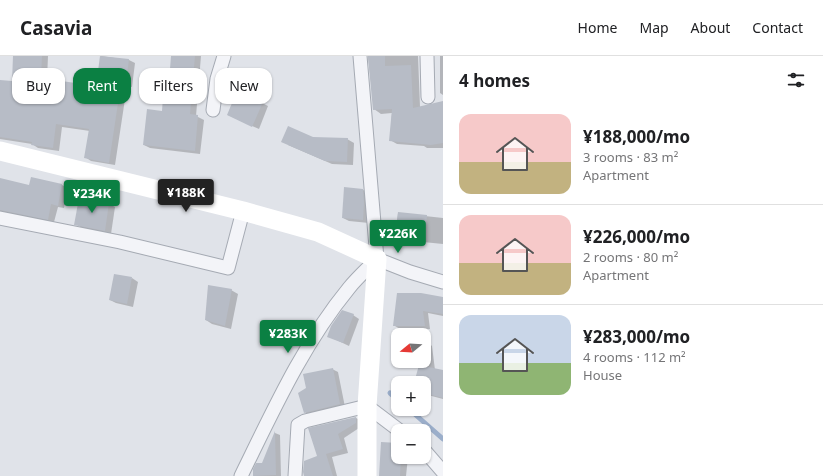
<!DOCTYPE html>
<html lang="en">
<head>
<meta charset="utf-8">
<style>
	:root { --surface:#fff; --page:#f2f2f2; --text:#202124; --muted:#757577; --line:#e0e0e0; --accent:#0b8043 }
	body { margin:0; font-family:"Noto Sans",sans-serif; background:var(--page); color:var(--text); height:100vh; display:flex; flex-direction:column; font-size:15px; white-space:nowrap }
	* { box-sizing:border-box; margin:0 }
	p { font-size:13px; color:var(--muted) }
	.icon { flex:none; width:22px; height:22px; fill:none; stroke:currentColor; stroke-width:2; stroke-linecap:round; stroke-linejoin:round }
	.map { position:relative; flex:1; overflow:hidden }
	.sheet { display:flex; flex-direction:column; background:var(--surface); width:380px }
	.sheet>* { flex:none }
	.hud { position:absolute; left:12px; top:12px; width:371px; height:36px; display:flex; gap:8px }
	.needle { width:26px; rotate:252deg }
	.buttons { position:absolute; left:391px; top:272px; display:grid; gap:8px }
	.buttons a { display:grid; place-items:center; width:40px; height:40px; border-radius:8px; background:var(--surface); box-shadow:0 1px 3px #0004; font-size:20px }
	.price { position:absolute; translate:-50% -34px; padding:0 9px; border-radius:4px; background:var(--accent); color:#fff; font-size:13px; line-height:26px; filter:drop-shadow(0 1px 2px #0008) }
	.price::after { content:''; position:absolute; left:50%; top:24px; width:12px; height:9px; margin-left:-6px; background:inherit; clip-path:polygon(0 0,100% 0,50% 100%) }
	.price.active { background:#222; color:#fff }
	ul { padding:0; list-style:none }
	li { display:flex; align-items:center; gap:12px; height:100px; padding:0 16px }
	li+li { border-top:1px solid var(--line) }
	li span { display:grid; place-items:center; flex:none; width:112px; height:80px; border-radius:12px; color:#555 }
	li>.icon { margin-inline-start:auto }
	span .icon { width:48px; height:48px; fill:#fffc; stroke-width:1 }
	li b { font-size:17px }
	h2 { display:flex; justify-content:space-between; align-items:center; height:48px; padding:0 16px; font-size:17px }
	.chip { padding:0 14px; border-radius:12px; background:var(--surface); box-shadow:0 1px 3px #0004; font-size:14px; line-height:36px }
	.chip.active { background:var(--accent); color:#fff }
	header { display:flex; align-items:center; gap:24px; box-sizing:border-box; height:56px; padding:0 20px; background:var(--surface); border-bottom:1px solid var(--line) }
	header strong { font-size:19px }
	nav { display:flex; gap:22px; margin-inline-start:auto; font-size:14px }
	main { display:flex; flex:1; min-height:0 }
	.map>svg:first-child { display:block }
	.shadow { fill:#0003 }
	.lines { fill:none; stroke-linecap:round; stroke-linejoin:round }
	.stream { stroke:#9baeca; stroke-width:5 }
	.building { fill:#b7bcc6 }
	.street-casing { stroke:#a5aab3; stroke-width:15 }
	.street { stroke:#f3f4f8; stroke-width:13 }
	.secondary { stroke:#fff; stroke-width:19 }
</style>
</head>
<body>
<header>
<strong>Casavia</strong>
<nav><a>Home</a><a>Map</a><a>About</a><a>Contact</a></nav>
</header>
<main>
<div class="map">
<svg width="443" height="420" viewBox="0 0 443 420">
	<rect width="100%" height="100%" fill="#e0e3e9"/>
	<g class="shadow">
		<path d="M14,0H48L47,24L97,31L101,0L129,4L135,7L132,31L127,30L115,109L91,105L85,101L90,75L62,71L59,95L38,92L32,88L0,83V25L13,26Z"/>
		<path d="M172,0H201L196,60L204,64L200,98L150,92L144,89L163,56L171,14Z"/>
		<path d="M368,0H428H418L420,51L443,46V92H427L424,90L397,88L390,84L392,57L381,58L374,53Z"/>
		<path d="M440,0H443V39L440,37Z"/>
		<path d="M262,47L268,50L259,73L228,59Z"/>
		<path d="M313,82L347,83L354,87L353,109L332,108L288,89Z"/>
		<path d="M32,122L62,129L68,132L64,152L58,151L54,166L0,156V123L30,130Z"/>
		<path d="M363,134L369,137V167L349,165L343,162Z"/>
		<path d="M109,148L115,151L111,178L82,172L76,168Z"/>
		<path d="M398,157L443,162V188L403,184L396,180Z"/>
		<path d="M132,222L138,226L133,251L116,247L110,244Z"/>
		<path d="M231,234L238,238L231,273L212,268L206,264Z"/>
		<path d="M443,242V260L428,257L430,273H400L395,270Z"/>
		<path d="M353,259L359,263L349,290L328,280Z"/>
		<path d="M427,286L432,290L437,330L443,315V343L424,338V327H415L421,305H424V295Z"/>
		<path d="M332,313L338,316L345,351L310,360L305,356Z"/>
		<path d="M356,362L362,365V370L344,382L348,397L332,401L337,420H306L318,401L310,373Z"/>
		<path d="M275,377L280,379L281,420H254V414L263,408Z"/>
		<path d="M398,388V401H408L406,420H383Z"/>
	</g>
	<g class="lines">
		<g class="stream">
			<path d="M390,337L398,344"/>
			<path d="M409,353L443,383"/>
		</g>
	</g>
	<g class="building">
		<path d="M13,0H42L41,22L96,30L100,0L129,3L126,28L121,27L109,107L84,102L89,73L56,68L53,92L31,89L32,86L0,81V24L12,25Z"/>
		<path d="M171,0H195L190,58L198,59L195,95L143,89L147,53L162,55L165,13H170Z"/>
		<path d="M368,0H385V10L411,9L413,52L443,45V87L431,89L389,85L392,53L373,54Z"/>
		<path d="M237,35L263,46L252,71L227,59Z"/>
		<path d="M288,70L313,81L348,82L347,106L325,105L281,86Z"/>
		<path d="M31,121L62,128L58,150L51,148L48,164L0,154V122L29,129Z"/>
		<path d="M344,131L363,133L364,147L363,164L342,162Z"/>
		<path d="M79,142L109,147L105,175L74,169Z"/>
		<path d="M398,156L427,159L425,184L395,181Z"/>
		<path d="M114,218L132,221L127,248L109,244Z"/>
		<path d="M208,229L232,233L225,270L205,264Z"/>
		<path d="M397,237H421L443,241V258L423,255L425,270H393Z"/>
		<path d="M342,254L354,258L343,287L327,281L331,270Z"/>
		<path d="M419,309L443,314V342L424,337V327H414Z"/>
		<path d="M333,312L340,348L304,357L298,337L306,332L303,318Z"/>
		<path d="M356,361V367L338,378L343,393L326,398L333,420H304L303,416L304,405L317,400L308,372Z"/>
		<path d="M275,375L276,419L253,420V413L256,407H262Z"/>
		<path d="M381,386L398,387V401H401L400,420H379Z"/>
	</g>
	<g class="lines">
		<defs>
			<g id="street">
				<path d="M427,0L428,41"/>
				<path d="M213,54L217,23L224,0"/>
				<path d="M0,162L120,186L228,212L243,155"/>
				<path d="M377,203L410,216L443,226"/>
				<path d="M424,394L443,416"/>
				<path d="M241,420C273,355 303,288 349,232C357,222 367,213 377,203L360,0"/>
				<path d="M295,420L298,369L305,365L367,350L400,375"/>
			</g>
		</defs>
		<use href="#street" class="street-casing"/>
		<use href="#street" class="street"/>
		<path class="secondary" d="M0,95L243,155L318,176L377,203L367,350V420"/>
	</g>
</svg>
<div class="buttons">
<a><svg class="needle" viewBox="-14 -14 28 28"><path d="M0-13l5 13h-10z" fill="#e53935"/><path d="M0 13l5-13h-10z" fill="#757577"/></svg></a>
<a>+</a>
<a>−</a>
</div>
<b class="price active" style="left:186px;top:157px">¥188K</b>
<b class="price" style="left:92px;top:158px">¥234K</b>
<b class="price" style="left:398px;top:198px">¥226K</b>
<b class="price" style="left:288px;top:298px">¥283K</b>
<div class="hud">
<a class="chip">Buy</a>
<a class="chip active">Rent</a>
<a class="chip">Filters</a>
<a class="chip">New</a>
</div>
</div>
<section class="sheet">
<h2>4 homes<svg class="icon" aria-label="filters" viewBox="0 0 24 24"><path d="M4 7h16M4 17h16"/><circle cx="9" cy="7" r="2"/><circle cx="15" cy="17" r="2"/></svg></h2>
<ul>
<li><span style="background:linear-gradient(#f6c9c9 60%,#c2b280 0)"><svg class="icon" aria-label="home" viewBox="0 0 24 24"><path d="M3 11l9-7 9 7M6 9v11h12V9"/></svg></span><div><b>¥188,000/mo</b><p>3 rooms · 83 m²</p><p>Apartment</p></div></li>
<li><span style="background:linear-gradient(#f6c9c9 60%,#c2b280 0)"><svg class="icon" aria-label="home" viewBox="0 0 24 24"><path d="M3 11l9-7 9 7M6 9v11h12V9"/></svg></span><div><b>¥226,000/mo</b><p>2 rooms · 80 m²</p><p>Apartment</p></div></li>
<li><span style="background:linear-gradient(#c9d6e8 60%,#8fb573 0)"><svg class="icon" aria-label="home" viewBox="0 0 24 24"><path d="M3 11l9-7 9 7M6 9v11h12V9"/></svg></span><div><b>¥283,000/mo</b><p>4 rooms · 112 m²</p><p>House</p></div></li>
</ul>
</section>
</main>
</body>
</html>
